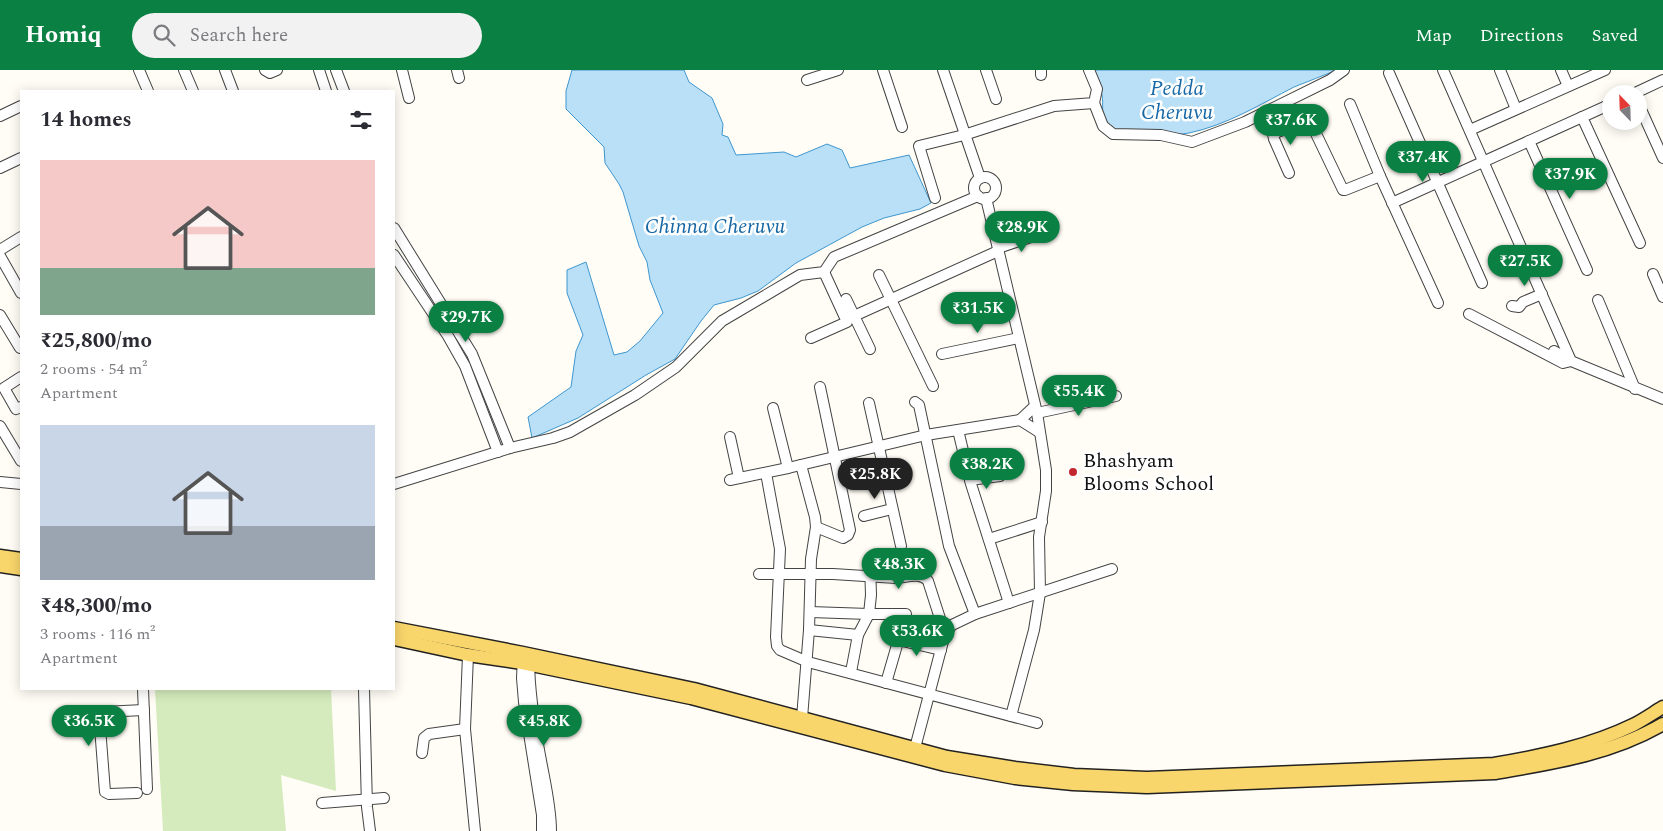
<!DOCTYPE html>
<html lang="en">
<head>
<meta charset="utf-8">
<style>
	:root { --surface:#fff; --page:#f2f2f3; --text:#2b2b33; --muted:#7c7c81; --accent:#0b8043 }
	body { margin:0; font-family:Spectral,serif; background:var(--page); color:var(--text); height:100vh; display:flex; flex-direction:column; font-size:19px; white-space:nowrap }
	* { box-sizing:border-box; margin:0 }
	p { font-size:16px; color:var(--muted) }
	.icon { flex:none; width:28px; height:28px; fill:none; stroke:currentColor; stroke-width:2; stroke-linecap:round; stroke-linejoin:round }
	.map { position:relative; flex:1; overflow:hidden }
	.sheet { position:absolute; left:20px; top:20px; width:375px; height:600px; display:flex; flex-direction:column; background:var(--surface); border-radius:0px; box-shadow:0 2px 12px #0003 }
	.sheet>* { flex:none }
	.needle { width:32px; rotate:337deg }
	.controls { position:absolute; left:1602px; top:15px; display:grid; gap:10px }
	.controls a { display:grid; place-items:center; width:45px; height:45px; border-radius:50%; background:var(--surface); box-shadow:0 2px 12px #0003; font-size:25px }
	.price { position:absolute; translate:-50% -42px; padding:0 11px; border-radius:18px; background:var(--accent); color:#fff; font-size:16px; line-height:32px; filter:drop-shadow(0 1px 2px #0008) }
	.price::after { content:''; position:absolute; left:50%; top:30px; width:15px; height:11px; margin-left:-8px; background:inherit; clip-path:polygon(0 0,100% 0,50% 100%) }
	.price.active { background:#222; color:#fff }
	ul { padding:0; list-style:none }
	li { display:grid; align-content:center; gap:10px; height:265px; padding:0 20px }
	li span { display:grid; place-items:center; height:155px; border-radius:0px; color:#555 }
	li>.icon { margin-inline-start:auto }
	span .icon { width:90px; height:90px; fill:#fffc; stroke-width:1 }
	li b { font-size:21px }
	h2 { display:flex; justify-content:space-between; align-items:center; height:60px; padding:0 20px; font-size:21px }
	header { display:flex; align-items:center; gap:30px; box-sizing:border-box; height:70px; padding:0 25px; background:var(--accent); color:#fff }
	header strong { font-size:24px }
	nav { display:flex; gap:28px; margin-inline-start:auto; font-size:18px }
	.search { width:350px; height:45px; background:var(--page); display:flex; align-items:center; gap:12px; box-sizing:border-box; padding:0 18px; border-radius:28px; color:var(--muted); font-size:19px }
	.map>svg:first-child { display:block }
	.green { fill:#d5ebbd }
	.water { fill:#b9e0f7; stroke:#3f96cf }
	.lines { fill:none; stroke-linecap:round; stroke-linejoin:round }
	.minor-casing { stroke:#444; stroke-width:12 }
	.major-casing { stroke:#222; stroke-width:15 }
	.minor { stroke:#fff; stroke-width:10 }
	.major { stroke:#f9d66b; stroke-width:12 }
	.poi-dot { fill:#c4262e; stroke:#fff; stroke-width:2 }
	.labels { text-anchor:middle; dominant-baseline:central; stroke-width:5; stroke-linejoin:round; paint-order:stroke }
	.poi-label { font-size:20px; fill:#111; stroke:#fff; text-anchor:start }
	.water-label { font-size:21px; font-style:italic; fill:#1768a6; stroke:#fff }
</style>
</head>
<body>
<header>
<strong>Homiq</strong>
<div class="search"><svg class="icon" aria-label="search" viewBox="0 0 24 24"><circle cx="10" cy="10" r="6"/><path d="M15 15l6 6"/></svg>Search here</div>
<nav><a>Map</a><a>Directions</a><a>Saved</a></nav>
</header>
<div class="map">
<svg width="1663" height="761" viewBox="0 0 1663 761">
	<rect width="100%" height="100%" fill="#fffdf5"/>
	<path class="green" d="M155,619H331L336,721L281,705L286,761H163Z"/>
	<g class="water">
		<path d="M572,0H684L689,12L712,28L723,54L722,65L728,67L736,85L784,82L796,87L827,74L842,80L850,98L909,85L931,133L920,139L884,148L862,157L796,193L758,221L741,228L714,235L701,251L675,289L646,305L578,348L532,368L528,347L571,317L576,281L583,265L567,223V200L586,192L614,285L627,282L640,271L663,243L650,210L647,192L639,176L623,122L619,114L605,93L604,77L566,39V21Z"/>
		<path d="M1093,0H1337C1323,6 1308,11 1294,17C1261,34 1227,55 1189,63C1173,66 1155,63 1139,62C1129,62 1114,63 1107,54C1100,47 1104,34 1102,25C1100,16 1097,8 1093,0Z"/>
	</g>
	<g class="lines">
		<defs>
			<g id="minor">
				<path d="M139,0L148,21"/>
				<path d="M184,0L193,21"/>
				<path d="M225,0L233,21"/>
				<path d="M265,0L270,3L277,0"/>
				<path d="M319,0L326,21"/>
				<path d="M336,0L344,21"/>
				<path d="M402,0L409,28"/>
				<path d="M457,0L459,8"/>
				<path d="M883,0L902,57"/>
				<path d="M943,0L980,108"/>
				<path d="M986,0L996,29"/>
				<path d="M1443,0L1571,291L1663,329"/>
				<path d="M1500,0L1516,39"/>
				<path d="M1561,0L1568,16"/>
				<path d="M1389,3L1482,213"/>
				<path d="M1041,5V0"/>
				<path d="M807,10L838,0"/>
				<path d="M1633,24L1663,10"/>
				<path d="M1094,33L1103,56L1113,64L1161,65L1192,72L1245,52L1330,10L1344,0"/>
				<path d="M1350,34L1380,106L1438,233"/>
				<path d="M1639,35L1663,88"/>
				<path d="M0,46L21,36"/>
				<path d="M1582,47L1640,173"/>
				<path d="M1470,60L1605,0"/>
				<path d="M1529,71L1587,200"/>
				<path d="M0,98L21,88"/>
				<path d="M1289,103L1274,69L1273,64L1309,49L1343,120H1345L1380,106"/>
				<circle cx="985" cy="118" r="11"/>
				<path d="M935,128L919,76L964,65L1054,36L1094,33L1097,19L1089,0"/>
				<path d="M986,128L1037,343L1046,400V421L1039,467L1040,523L1034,560L1011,646"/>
				<path d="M1392,133L1611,34"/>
				<path d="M394,158L472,284L510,378"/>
				<path d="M998,178L1037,165"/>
				<path d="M0,180L21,167"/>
				<path d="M394,185L448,266L465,296L498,382"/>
				<path d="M0,186L21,223"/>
				<path d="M1653,204L1663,227"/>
				<path d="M879,205L933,316"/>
				<path d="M846,229L870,279"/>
				<path d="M1598,230L1635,319"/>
				<path d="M1512,236L1519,237L1523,232L1542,224"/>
				<path d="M1469,244L1563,293L1571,291"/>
				<path d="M0,245L20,278"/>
				<path d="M854,246L998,181"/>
				<path d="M811,268L847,252L824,202"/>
				<path d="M1554,281L1568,289"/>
				<path d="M942,284L1019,268"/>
				<path d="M21,307L4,318L16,339L21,337"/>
				<path d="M915,332L919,335L949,476L975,544"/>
				<path d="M869,333L901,476"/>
				<path d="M773,338L788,398"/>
				<path d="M1037,343L1116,326"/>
				<path d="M1020,350L1035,336"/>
				<path d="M0,356L21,391"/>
				<path d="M958,360L971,414L1009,533"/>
				<path d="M730,367L739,408"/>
				<path d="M801,395L815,447L816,457L811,489L809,560L802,648"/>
				<path d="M766,403L780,479L776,567L777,576L780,580L808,592L1037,653"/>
				<path d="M730,410L788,398L926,365L1020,350L1039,362"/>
				<path d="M970,410L1000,406"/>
				<path d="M0,412L21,414"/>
				<path d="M394,414L510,378L553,368L570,362L635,325L676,297L722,251L800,205L824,202L834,187L978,126"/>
				<path d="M864,446L892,439"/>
				<path d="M816,457L843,468L848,465L850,460L820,317"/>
				<path d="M989,469L1042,452"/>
				<path d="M870,494L871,525L869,544H906L886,613"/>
				<path d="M759,504H833L896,508L900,492"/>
				<path d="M896,508C907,507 921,502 928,511L945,564"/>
				<path d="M810,542L869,544L858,565L851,602"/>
				<path d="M809,560L858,565"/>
				<path d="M898,570L941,580"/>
				<path d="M468,585L465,659L475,761"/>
				<path d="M523,586L522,608L524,632L542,745V761"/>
				<path d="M529,588C529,624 535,660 542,696C546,717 551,739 551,761"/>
				<path d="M143,619L147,719"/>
				<path d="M364,619L367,737L370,761"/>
				<path d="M915,678L945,564L952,555L975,544L1112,499"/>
				<path d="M422,683L424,668L429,664L465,659"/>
				<path d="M137,723L109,724L105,722L99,644L102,642L144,640"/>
				<path d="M322,733L384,728"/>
			</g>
			<g id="major">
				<path d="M0,486L21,489"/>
				<path d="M0,496L21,499"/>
				<path d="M394,558L523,583L694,619L947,687L1015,698L1074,705L1147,708L1494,694C1541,686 1590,676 1633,655C1643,650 1653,643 1663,637"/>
				<path d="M394,569L468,585L522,593L691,628L945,695L1015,708L1073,714L1147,717L1495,703C1553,693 1612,684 1663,654"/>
			</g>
		</defs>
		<use href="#minor" class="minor-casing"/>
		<use href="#major" class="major-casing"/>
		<use href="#minor" class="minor"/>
		<use href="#major" class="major"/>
	</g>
	<circle class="poi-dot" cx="1073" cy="402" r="5"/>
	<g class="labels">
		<g class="poi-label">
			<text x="1083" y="391">Bhashyam<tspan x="1083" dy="23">Blooms School</tspan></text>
		</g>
		<g class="water-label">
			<text x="1177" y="19">Pedda<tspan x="1177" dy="24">Cheruvu</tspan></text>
			<text x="715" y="157">Chinna Cheruvu</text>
		</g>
	</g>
</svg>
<div class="controls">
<a><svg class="needle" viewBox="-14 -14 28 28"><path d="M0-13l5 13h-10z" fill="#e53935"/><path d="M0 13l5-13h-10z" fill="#7c7c81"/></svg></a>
</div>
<b class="price" style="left:1291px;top:76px">₹37.6K</b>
<b class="price" style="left:1423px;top:113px">₹37.4K</b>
<b class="price" style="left:1570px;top:130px">₹37.9K</b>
<b class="price" style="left:1022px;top:183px">₹28.9K</b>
<b class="price" style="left:1525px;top:217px">₹27.5K</b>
<b class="price" style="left:978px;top:264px">₹31.5K</b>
<b class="price" style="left:466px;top:273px">₹29.7K</b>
<b class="price" style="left:1079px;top:347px">₹55.4K</b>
<b class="price" style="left:987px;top:420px">₹38.2K</b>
<b class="price active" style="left:875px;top:430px">₹25.8K</b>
<b class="price" style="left:899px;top:520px">₹48.3K</b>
<b class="price" style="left:917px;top:587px">₹53.6K</b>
<b class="price" style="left:89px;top:677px">₹36.5K</b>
<b class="price" style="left:544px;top:677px">₹45.8K</b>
<section class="sheet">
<h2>14 homes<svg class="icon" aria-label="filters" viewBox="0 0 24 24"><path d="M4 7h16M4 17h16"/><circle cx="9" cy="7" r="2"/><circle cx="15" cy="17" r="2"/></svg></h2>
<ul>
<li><span style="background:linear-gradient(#f6c9c9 70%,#7fa58c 0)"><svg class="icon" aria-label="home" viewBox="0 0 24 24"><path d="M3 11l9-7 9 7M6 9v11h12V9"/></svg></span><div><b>₹25,800/mo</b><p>2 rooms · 54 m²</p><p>Apartment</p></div></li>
<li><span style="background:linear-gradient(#c9d6e8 65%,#9aa5b1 0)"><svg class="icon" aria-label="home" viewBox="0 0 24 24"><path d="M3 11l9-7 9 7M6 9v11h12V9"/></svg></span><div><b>₹48,300/mo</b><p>3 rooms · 116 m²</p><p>Apartment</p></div></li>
</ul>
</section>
</div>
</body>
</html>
